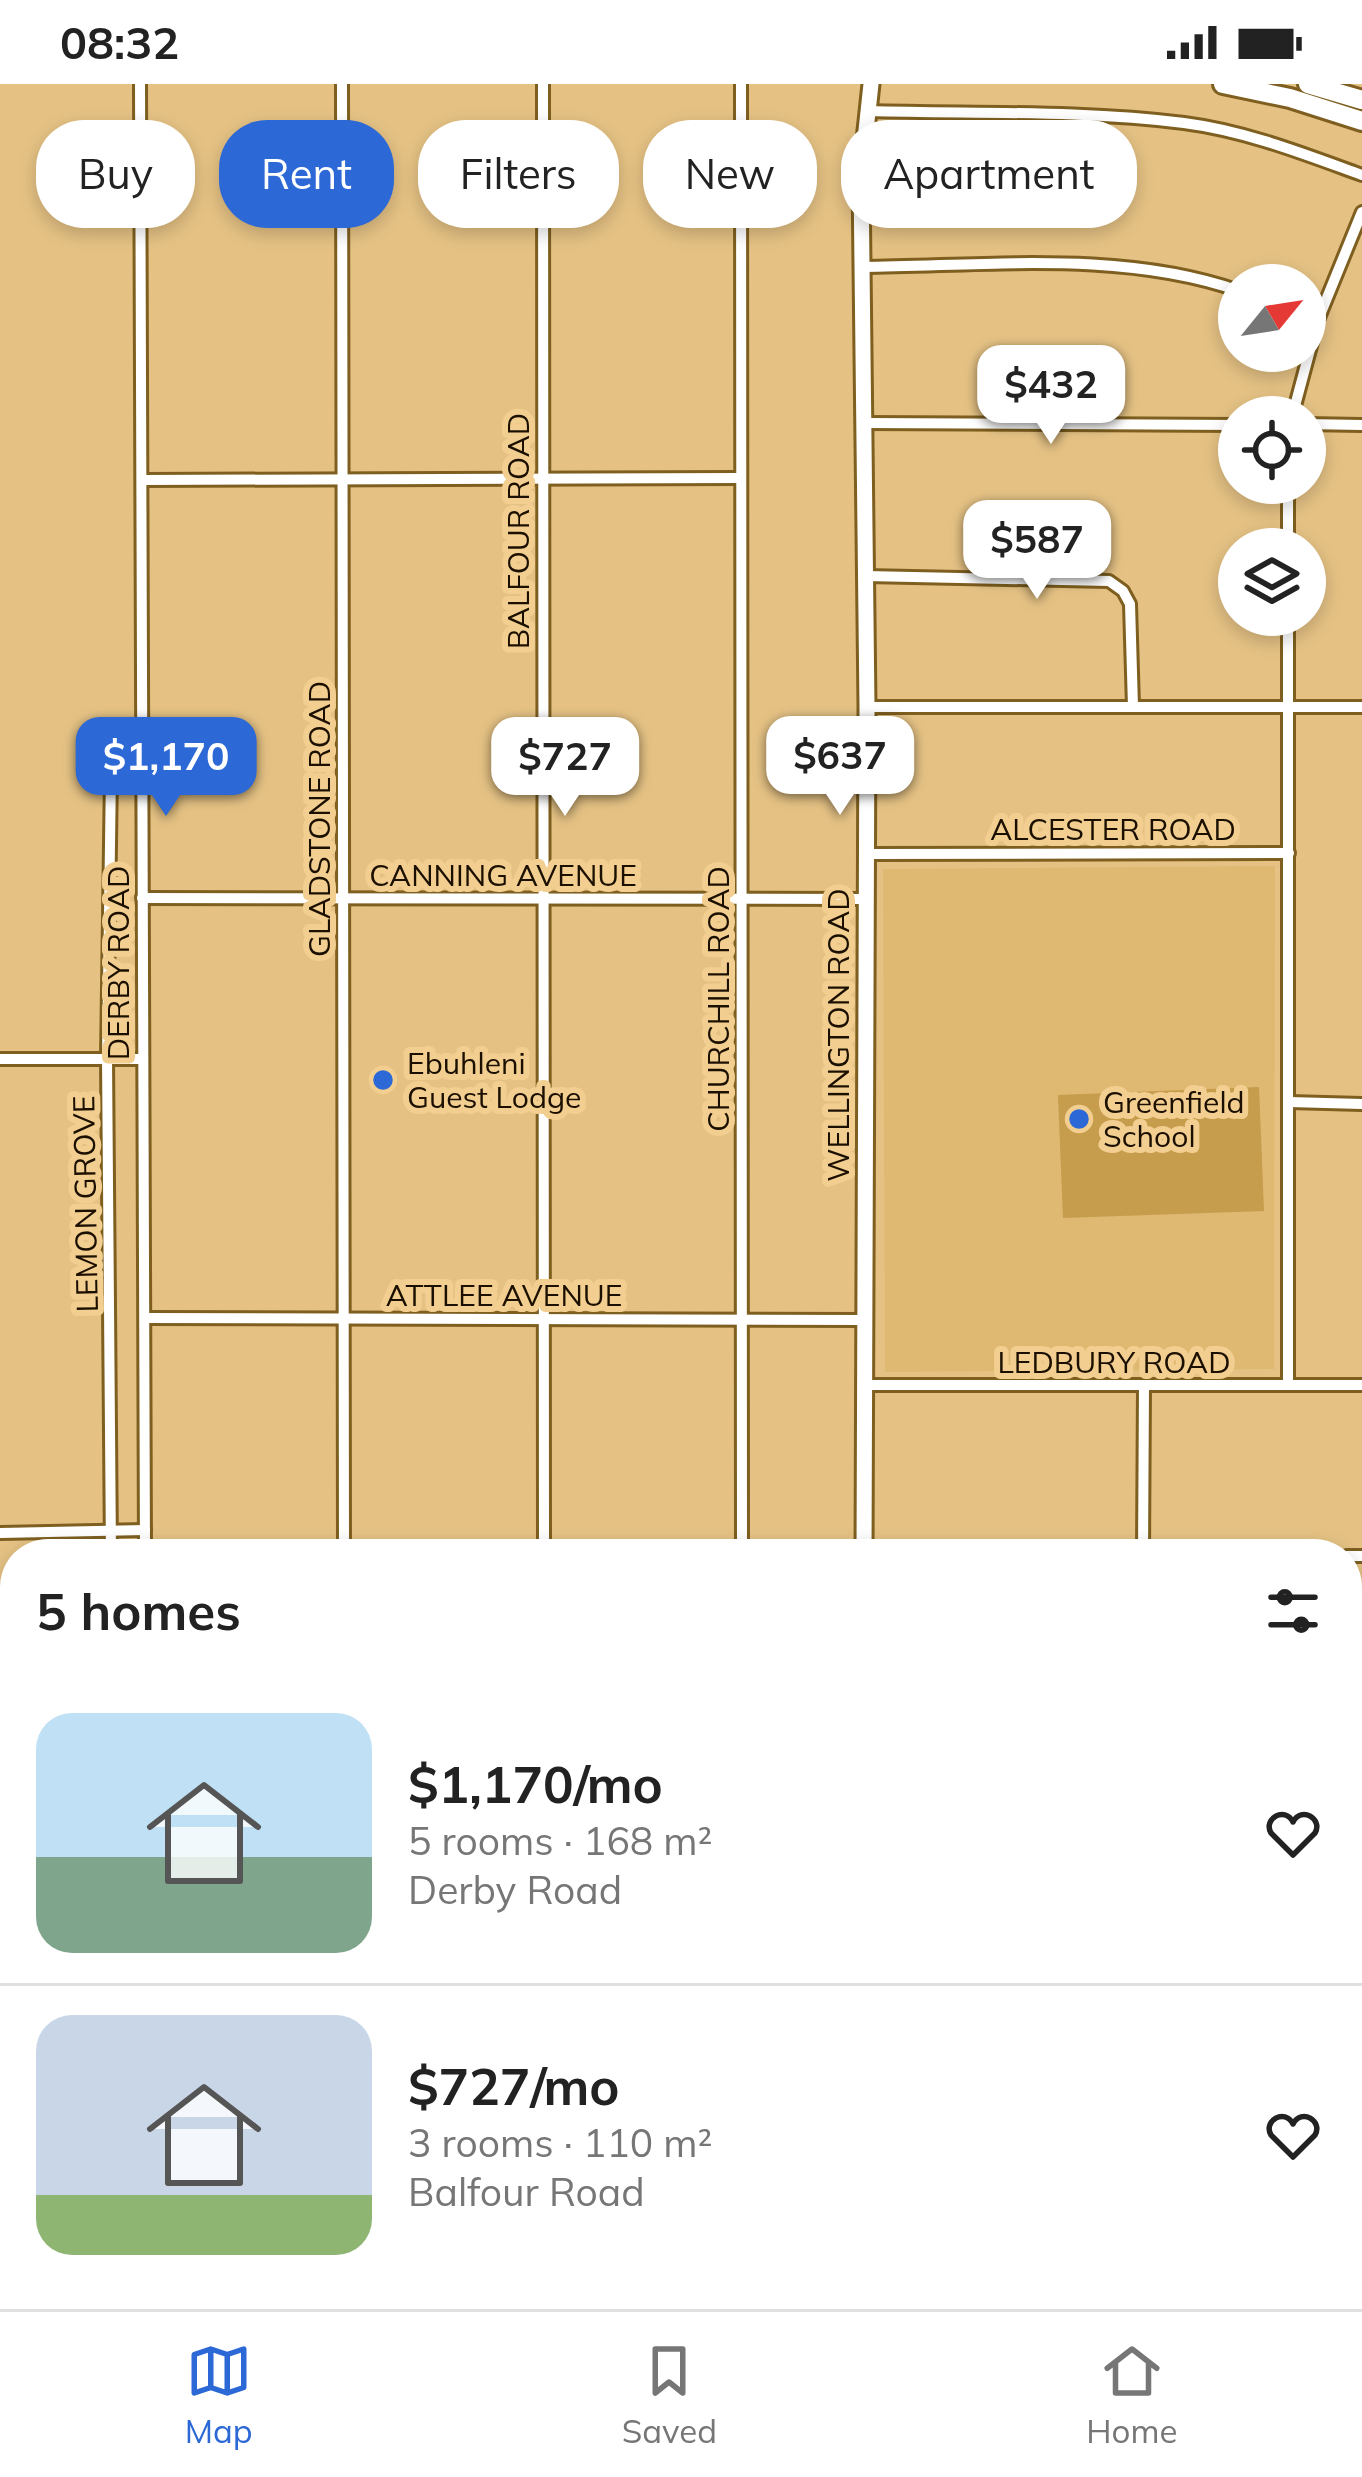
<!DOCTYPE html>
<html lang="en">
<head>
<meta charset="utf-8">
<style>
	:root { --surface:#fff; --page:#f6f6f6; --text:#222; --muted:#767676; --line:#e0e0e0; --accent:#2c68d6 }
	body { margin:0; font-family:Mulish,sans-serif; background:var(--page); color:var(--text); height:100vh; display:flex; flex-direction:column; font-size:45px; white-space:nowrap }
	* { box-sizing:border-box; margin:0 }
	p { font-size:39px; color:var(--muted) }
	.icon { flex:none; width:66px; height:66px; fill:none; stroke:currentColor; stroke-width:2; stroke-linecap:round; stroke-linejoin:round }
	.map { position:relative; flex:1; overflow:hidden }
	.panel { position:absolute; left:0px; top:1455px; width:1362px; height:771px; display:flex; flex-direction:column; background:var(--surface); border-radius:48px 48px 0 0; box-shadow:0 6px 18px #0003 }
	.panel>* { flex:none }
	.hud { position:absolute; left:36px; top:36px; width:1290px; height:108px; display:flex; gap:24px }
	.needle { width:78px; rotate:60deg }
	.controls { position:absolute; left:1218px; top:180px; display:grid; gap:24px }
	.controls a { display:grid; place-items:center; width:108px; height:108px; border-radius:50%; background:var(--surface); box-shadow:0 6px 18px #0003; font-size:60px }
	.price { position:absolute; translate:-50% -102px; padding:0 27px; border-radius:24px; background:#fff; color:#222; font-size:39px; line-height:78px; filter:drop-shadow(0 3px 6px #0008) }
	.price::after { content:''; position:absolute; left:50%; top:72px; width:36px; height:27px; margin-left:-18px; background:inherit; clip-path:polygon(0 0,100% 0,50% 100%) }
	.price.on { background:var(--accent); color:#fff }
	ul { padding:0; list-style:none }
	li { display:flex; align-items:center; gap:36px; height:300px; padding:0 36px }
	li+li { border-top:3px solid var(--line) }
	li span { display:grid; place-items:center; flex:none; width:336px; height:240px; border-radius:36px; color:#555 }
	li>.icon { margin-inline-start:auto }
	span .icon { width:144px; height:144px; fill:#fffc; stroke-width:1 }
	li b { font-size:51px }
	h2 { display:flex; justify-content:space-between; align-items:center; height:144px; padding:0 36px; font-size:51px }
	.tag { padding:0 42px; border-radius:48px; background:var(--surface); box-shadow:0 6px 18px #0003; font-size:42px; line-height:108px }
	.tag.on { background:var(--accent); color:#fff }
	.status { display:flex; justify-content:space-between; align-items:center; height:84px; padding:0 60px; background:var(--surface); direction:ltr }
	.status svg { height:33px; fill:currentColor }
	.dock { display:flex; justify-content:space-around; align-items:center; height:168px; border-top:3px solid var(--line); background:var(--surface); font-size:33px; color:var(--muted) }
	.dock a { display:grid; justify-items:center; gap:6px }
	.dock .on { color:var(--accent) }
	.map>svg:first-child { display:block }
	.built { fill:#dfb872 }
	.green { fill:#c69c4d }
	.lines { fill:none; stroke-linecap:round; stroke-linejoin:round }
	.minor-casing { stroke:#7e5f1f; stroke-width:16 }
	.secondary-casing { stroke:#7e5f1f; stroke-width:21 }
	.trunk-casing { stroke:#7e5f1f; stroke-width:24 }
	.minor { stroke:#fff; stroke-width:10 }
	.secondary { stroke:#fff; stroke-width:15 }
	.trunk { stroke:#fff; stroke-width:18 }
	.poi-dot { fill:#2c68d6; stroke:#f2cf90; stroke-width:4.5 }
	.labels { text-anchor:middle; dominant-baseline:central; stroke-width:12; stroke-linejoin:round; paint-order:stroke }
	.street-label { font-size:30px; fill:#1b0f00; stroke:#f2cf90 }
	.poi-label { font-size:30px; fill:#1b0f00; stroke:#f2cf90; text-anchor:start }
</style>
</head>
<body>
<div class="status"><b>08:32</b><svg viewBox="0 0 49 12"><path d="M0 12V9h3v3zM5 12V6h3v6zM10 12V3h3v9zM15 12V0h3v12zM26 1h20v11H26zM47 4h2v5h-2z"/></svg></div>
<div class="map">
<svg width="1362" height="2225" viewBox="0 0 1362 2225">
	<rect width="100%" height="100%" fill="#e5c284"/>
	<path class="built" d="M1275,782L1274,1285L885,1288L883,785Z"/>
	<path class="green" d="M1259,1003L1264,1127L1063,1134L1058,1011Z"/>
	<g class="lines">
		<defs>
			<g id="minor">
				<path d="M140,0L145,1470"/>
				<path d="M342,0L344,1470"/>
				<path d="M543,0L544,1470"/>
				<path d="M741,0L742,1470"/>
				<path d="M869,27C973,30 1081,26 1184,39C1246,47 1304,70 1362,91"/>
				<path d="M863,183C986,182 1122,166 1239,207"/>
				<path d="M1292,333L1318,236L1362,128"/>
				<path d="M864,339L1239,341"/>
				<path d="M1305,340L1362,341"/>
				<path d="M143,396L739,394"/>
				<path d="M1288,399V465"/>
				<path d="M866,492L1109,497L1123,507L1130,520L1133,623"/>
				<path d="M867,623H1362"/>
				<path d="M865,770L1289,769"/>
				<path d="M142,814L864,815"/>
				<path d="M0,975H142"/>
				<path d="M1289,1018L1362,1020"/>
				<path d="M145,1234L864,1236"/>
				<path d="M1288,1300V531"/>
				<path d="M866,1301H1362"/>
				<path d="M0,1449L145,1446"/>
				<path d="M111,1470L107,975L111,689L116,663L143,639"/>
				<path d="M1143,1470L1144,1303"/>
				<path d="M1347,1472H1362"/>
				<path d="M1347,1648L1362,1647"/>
				<path d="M1347,1836H1362"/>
				<path d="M1347,2124L1362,2117"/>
				<path d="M0,2182H15"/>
				<path d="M106,2211V2225"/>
				<path d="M145,2211V2225"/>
				<path d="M344,2211L345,2225"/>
				<path d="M546,2211V2225"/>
				<path d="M745,2211V2225"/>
				<path d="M1191,2211L1197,2225"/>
				<path d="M1012,2225V2211"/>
				<path d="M1145,2225L1156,2211"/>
			</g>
			<g id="secondary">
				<path d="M864,1470L867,623L861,93L871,0"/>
				<path d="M867,2211V2225"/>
			</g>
			<g id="trunk">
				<path d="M1223,0L1290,14L1362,37"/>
				<path d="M1308,0L1362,16"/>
			</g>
		</defs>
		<use href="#minor" class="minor-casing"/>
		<use href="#secondary" class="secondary-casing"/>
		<use href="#trunk" class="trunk-casing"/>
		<use href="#minor" class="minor"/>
		<use href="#secondary" class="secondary"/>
		<use href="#trunk" class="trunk"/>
	</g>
	<g class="poi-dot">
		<circle cx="383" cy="996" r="12"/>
		<circle cx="1079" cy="1035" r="12"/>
	</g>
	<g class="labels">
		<g class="street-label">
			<text transform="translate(518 447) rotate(-90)">BALFOUR ROAD</text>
			<text transform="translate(319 735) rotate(-90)">GLADSTONE ROAD</text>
			<text x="1113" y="745">ALCESTER ROAD</text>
			<text x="503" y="791">CANNING AVENUE</text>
			<text transform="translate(118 879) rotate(-90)">DERBY ROAD</text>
			<text transform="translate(718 915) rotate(-90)">CHURCHILL ROAD</text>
			<text transform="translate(838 951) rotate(-90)">WELLINGTON ROAD</text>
			<text transform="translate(85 1120) rotate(-91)">LEMON GROVE</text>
			<text x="504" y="1211">ATTLEE AVENUE</text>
			<text x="1114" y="1278">LEDBURY ROAD</text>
		</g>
		<g class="poi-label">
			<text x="407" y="979">Ebuhleni<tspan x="407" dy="34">Guest Lodge</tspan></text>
			<text x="1103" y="1018">Greenfield<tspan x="1103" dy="34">School</tspan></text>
		</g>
	</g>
</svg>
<div class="controls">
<a><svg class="needle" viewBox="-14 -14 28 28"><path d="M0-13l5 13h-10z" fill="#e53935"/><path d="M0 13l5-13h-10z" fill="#767676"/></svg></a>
<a><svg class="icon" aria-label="locate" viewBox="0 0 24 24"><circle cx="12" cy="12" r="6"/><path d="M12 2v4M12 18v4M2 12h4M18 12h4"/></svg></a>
<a><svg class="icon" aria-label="layers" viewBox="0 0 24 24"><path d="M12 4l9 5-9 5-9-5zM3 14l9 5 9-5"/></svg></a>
</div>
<b class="price" style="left:1051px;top:363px">$432</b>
<b class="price" style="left:1037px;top:518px">$587</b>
<b class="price" style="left:840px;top:734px">$637</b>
<b class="price on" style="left:166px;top:735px">$1,170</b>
<b class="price" style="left:565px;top:735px">$727</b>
<div class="hud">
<a class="tag">Buy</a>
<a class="tag on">Rent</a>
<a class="tag">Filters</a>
<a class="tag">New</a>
<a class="tag">Apartment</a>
</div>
<section class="panel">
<h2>5 homes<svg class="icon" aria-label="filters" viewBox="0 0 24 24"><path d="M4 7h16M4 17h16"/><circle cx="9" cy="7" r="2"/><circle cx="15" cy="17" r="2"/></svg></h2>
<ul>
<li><span style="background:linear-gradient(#bfe0f5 60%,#7fa58c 0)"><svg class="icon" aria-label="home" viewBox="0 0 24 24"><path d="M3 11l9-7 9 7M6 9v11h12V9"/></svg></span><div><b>$1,170/mo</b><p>5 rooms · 168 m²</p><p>Derby Road</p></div><svg class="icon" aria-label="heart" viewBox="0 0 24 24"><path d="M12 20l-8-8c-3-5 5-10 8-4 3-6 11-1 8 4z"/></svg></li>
<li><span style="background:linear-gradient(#c9d6e8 75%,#8fb573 0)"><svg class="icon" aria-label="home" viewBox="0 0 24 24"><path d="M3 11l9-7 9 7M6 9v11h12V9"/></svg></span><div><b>$727/mo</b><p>3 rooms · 110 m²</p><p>Balfour Road</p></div><svg class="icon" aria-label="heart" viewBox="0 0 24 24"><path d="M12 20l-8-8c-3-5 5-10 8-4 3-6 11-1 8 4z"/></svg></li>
</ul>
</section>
</div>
<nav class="dock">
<a class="on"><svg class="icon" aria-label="map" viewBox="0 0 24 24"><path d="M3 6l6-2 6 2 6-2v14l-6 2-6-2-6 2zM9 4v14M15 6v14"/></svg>Map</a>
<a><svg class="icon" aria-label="saved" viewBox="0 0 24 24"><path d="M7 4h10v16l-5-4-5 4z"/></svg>Saved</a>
<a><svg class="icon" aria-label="home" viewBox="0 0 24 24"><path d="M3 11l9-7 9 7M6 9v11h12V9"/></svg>Home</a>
</nav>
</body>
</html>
